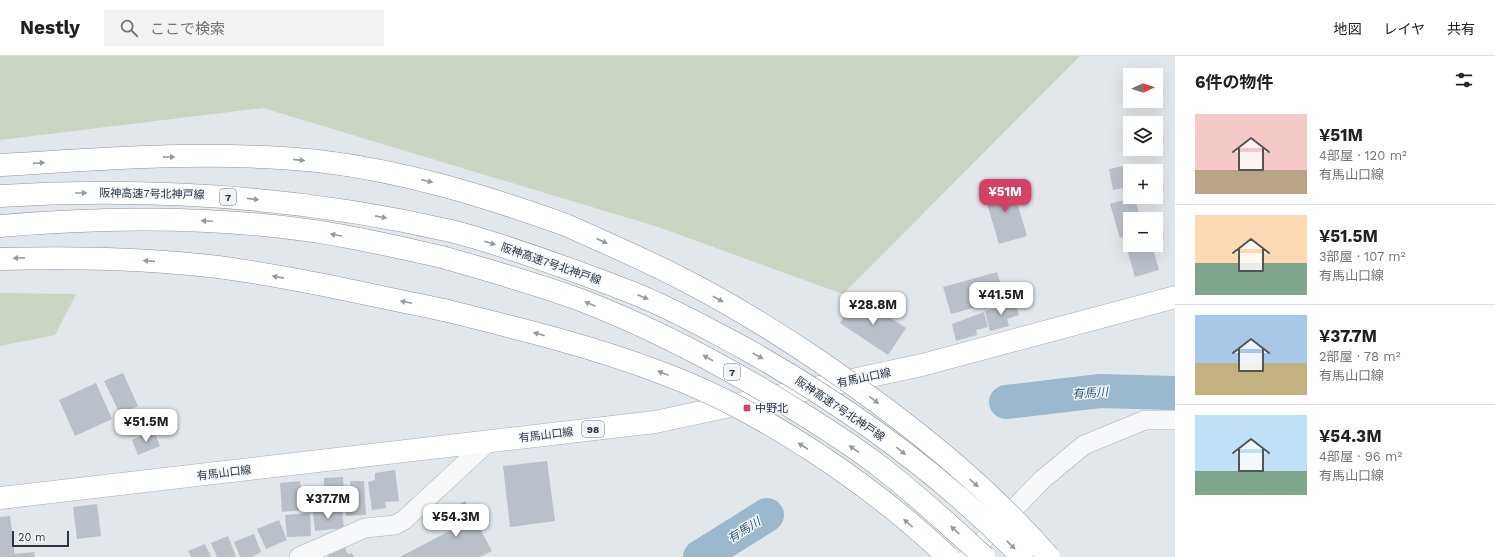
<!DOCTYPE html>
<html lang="ja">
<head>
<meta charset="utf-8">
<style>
	:root { --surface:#fff; --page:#f2f2f2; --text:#202124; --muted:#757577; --line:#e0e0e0; --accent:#d64266 }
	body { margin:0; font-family:"Work Sans","Noto Sans JP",sans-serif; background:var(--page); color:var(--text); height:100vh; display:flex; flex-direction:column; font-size:15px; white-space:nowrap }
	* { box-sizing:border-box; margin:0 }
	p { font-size:13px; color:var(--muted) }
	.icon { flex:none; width:22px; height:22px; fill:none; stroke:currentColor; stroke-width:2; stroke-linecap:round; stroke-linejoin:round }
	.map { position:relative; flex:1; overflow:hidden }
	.sheet { display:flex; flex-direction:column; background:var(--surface); width:320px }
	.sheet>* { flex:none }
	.needle { width:26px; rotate:86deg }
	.controls { position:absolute; left:1123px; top:12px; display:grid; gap:8px }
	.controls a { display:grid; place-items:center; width:40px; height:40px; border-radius:0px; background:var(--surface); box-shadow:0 4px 16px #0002; font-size:20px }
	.scale { position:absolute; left:12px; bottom:10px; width:57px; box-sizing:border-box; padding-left:4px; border:2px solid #293644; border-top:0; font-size:11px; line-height:14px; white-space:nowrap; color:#293644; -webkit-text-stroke:3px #f2f5f8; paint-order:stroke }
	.price { position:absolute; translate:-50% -34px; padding:0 9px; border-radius:8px; background:#fff; color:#222; font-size:13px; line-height:26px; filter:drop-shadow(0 1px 2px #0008) }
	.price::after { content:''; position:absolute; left:50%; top:24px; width:12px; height:9px; margin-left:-6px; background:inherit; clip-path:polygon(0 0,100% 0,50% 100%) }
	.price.selected { background:var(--accent); color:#fff }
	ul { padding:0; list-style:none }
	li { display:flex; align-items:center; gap:12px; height:100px; padding:0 20px }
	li+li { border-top:1px solid var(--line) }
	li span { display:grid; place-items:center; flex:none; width:112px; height:80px; border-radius:0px; color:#555 }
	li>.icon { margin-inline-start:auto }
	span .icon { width:48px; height:48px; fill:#fffc; stroke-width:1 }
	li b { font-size:17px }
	h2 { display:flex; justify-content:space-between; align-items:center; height:48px; padding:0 20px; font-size:17px }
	header { display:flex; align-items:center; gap:24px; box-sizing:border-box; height:56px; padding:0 20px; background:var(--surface); border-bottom:1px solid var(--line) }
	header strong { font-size:19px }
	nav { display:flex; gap:22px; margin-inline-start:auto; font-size:14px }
	.search { width:280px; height:36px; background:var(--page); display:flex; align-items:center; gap:10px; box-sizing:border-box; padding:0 14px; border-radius:0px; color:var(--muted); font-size:15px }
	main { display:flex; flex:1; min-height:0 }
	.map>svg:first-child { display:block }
	.green { fill:#c9d6c3 }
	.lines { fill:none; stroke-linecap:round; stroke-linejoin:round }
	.river { stroke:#9cb8cd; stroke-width:34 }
	.building { fill:#b9c0c9 }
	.minor-casing { stroke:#a7aeb6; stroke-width:20 }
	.primary-casing { stroke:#a1acb8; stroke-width:23 }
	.motorway-casing { stroke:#8995a3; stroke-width:23 }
	.minor { stroke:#f5f7f9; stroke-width:19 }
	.primary { stroke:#fff; stroke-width:22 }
	.motorway { stroke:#fff; stroke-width:22 }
	.motorway-bridge-casing { stroke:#8995a3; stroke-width:23; stroke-linecap:butt }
	.motorway-bridge { stroke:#fff; stroke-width:22 }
	.oneway { fill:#949aa2 }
	.poi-dot { fill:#d64266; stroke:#f2f5f8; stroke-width:1.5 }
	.labels { text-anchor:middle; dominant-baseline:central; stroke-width:3; stroke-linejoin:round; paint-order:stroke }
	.shield { fill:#f2f5f8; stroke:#656f7a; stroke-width:1 }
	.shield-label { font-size:10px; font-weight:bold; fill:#293644 }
	.street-label { font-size:11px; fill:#293644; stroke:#f2f5f8 }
	.poi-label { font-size:11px; fill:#293644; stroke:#f2f5f8; text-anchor:start }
	.water-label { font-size:12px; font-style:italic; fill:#31597b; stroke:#f2f5f8 }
</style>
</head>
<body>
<header>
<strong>Nestly</strong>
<div class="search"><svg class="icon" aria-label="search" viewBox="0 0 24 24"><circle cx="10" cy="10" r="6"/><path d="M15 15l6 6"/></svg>ここで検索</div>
<nav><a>地図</a><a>レイヤ</a><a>共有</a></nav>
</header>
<main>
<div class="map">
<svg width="1175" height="501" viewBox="0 0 1175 501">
	<rect width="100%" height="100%" fill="#e2e7eb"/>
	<g class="green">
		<path d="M0,0H1080L843,238L658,171L263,52L0,84Z"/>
		<path d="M0,237L76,238L55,279L0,290Z"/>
	</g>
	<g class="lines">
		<g class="river">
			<path d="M1006,346L1100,335L1175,337"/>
			<path d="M700,501L767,459"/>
		</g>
	</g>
	<g class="building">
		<path d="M1128,109L1130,131L1113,134L1109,113Z"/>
		<path d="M1011,126L1027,180L999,188L983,134Z"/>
		<path d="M1134,141L1141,163H1130V179L1120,182L1110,148Z"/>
		<path d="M1130,189H1152L1159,214L1135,221L1126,190Z"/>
		<path d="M997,216L1005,243L951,258L943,231Z"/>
		<path d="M857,240L906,272L888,299L840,267Z"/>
		<path d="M1015,247L1019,259L1007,263L1009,270L990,275L985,255Z"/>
		<path d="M984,256L988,271L976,274L977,279L956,285L952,268Z"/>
		<path d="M123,317L138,350L120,358L104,325Z"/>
		<path d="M96,327L112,363L75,380L59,344Z"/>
		<path d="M154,375L160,390L138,399L132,384Z"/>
		<path d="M547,405L555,465L510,471L503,410Z"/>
		<path d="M395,414L399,445L385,446L386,452L372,454L368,426L375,424V417Z"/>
		<path d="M343,421L344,451L324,452V422Z"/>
		<path d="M300,425L303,454L282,456L280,427Z"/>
		<path d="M350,425H364L366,459L346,460V441L351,440Z"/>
		<path d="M465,445L492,495L480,501H400L455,472L446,456Z"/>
		<path d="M97,448L101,480L77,483L73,451Z"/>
		<path d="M342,453L344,472L315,475L313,456Z"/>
		<path d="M310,457L311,480L287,481L285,459Z"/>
		<path d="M10,460L15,498L34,496L35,501H0V461Z"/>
		<path d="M279,464L287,484L266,493L257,473Z"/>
		<path d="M254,478L261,496L252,501H240L234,486Z"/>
		<path d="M228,480L236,501H217L211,487Z"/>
		<path d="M205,488L211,501H191L188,495Z"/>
		<path d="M345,492L348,498L352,497L354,501H329L328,499Z"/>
	</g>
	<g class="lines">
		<defs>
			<g id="minor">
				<path d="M299,501L365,472L395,469L404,464L487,387"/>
				<path d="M967,501L1043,423L1084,389L1145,364H1175"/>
			</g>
			<path id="primary" d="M0,442L655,366L922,309L1175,241"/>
			<g id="motorway">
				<path d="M0,109C105,103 213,94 318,105C404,115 485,140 566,169"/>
				<path d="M0,140C151,131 303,141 451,175C495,186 538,202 580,217"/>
				<path d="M0,170C102,161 204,160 306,174C352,180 397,191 442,201"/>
				<path d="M0,203C73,201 145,202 218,211C294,221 369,239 444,254"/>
			</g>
		</defs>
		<use href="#minor" class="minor-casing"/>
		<use href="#primary" class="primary-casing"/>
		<use href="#motorway" class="motorway-casing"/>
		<use href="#minor" class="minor"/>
		<use href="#primary" class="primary"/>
		<use href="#motorway" class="motorway"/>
		<defs>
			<g id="motorway-bridge">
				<path d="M566,169C606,187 646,204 684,224C731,248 776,276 819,305C902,362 983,425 1049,501"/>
				<path d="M442,201C488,214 533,227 578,243C654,272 727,311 796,354C825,372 855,391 882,412C917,440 951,470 984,501"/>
				<path d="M580,217C602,225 624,233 645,242C678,256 710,274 742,291C844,348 941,417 1022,501"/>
				<path d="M444,254C517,272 591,290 662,317C762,354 871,428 948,501"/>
			</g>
		</defs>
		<use href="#motorway-bridge" class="motorway-bridge-casing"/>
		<use href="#motorway-bridge" class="motorway-bridge"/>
	</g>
	<defs><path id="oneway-solid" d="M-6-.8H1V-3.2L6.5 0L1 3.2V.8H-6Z"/></defs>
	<g class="oneway">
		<use href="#oneway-solid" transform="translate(169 101) rotate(-1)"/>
		<use href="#oneway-solid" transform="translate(299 104) rotate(5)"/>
		<use href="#oneway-solid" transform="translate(39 107) rotate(-4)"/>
		<use href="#oneway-solid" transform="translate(427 125) rotate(14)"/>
		<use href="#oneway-solid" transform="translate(81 137)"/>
		<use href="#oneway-solid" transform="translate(253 143) rotate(6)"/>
		<use href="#oneway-solid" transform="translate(381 161) rotate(11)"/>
		<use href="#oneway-solid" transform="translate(207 165) rotate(-178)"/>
		<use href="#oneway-solid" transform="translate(336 179) rotate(-170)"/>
		<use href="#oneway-solid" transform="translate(602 185) rotate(24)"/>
		<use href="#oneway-solid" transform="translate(490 187) rotate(17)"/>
		<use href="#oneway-solid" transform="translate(19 202) rotate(178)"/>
		<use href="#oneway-solid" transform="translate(149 205) rotate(-176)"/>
		<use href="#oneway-solid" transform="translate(278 221) rotate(-169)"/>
		<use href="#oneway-solid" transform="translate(643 241) rotate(23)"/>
		<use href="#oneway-solid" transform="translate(718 243) rotate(29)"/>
		<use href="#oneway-solid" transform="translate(406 246) rotate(-168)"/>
		<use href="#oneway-solid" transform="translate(590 248) rotate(-157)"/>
		<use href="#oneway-solid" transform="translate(539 278) rotate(-164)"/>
		<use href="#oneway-solid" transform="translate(758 300) rotate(29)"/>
		<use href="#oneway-solid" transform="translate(708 302) rotate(-151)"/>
		<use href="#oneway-solid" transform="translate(663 317) rotate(-159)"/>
		<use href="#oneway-solid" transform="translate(874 344) rotate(37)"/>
		<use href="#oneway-solid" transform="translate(803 390) rotate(-147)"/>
		<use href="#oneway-solid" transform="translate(854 393) rotate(-145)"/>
		<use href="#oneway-solid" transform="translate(901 395) rotate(39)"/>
		<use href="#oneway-solid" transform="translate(974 427) rotate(42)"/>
		<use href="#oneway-solid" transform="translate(908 467) rotate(-140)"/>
		<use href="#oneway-solid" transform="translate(955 474) rotate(-137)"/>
		<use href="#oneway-solid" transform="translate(1011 489) rotate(44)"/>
	</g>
	<rect class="poi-dot" x="743" y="348" width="8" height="8" rx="2"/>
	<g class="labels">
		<g class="shield">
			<rect x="220" y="133" width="16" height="16" rx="3"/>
			<rect x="724" y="308" width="16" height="16" rx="3"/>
			<rect x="582" y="365" width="22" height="16" rx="3"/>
		</g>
		<g class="shield-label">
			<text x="228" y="141">7</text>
			<text x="732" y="316">7</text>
			<text x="593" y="373">98</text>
		</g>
		<g class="street-label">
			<text transform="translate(152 138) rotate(1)">阪神高速7号北神戸線</text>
			<text transform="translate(551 208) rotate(19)">阪神高速7号北神戸線</text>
			<text transform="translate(864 322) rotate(-12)">有馬山口線</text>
			<text transform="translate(840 353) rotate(34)">阪神高速7号北神戸線</text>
			<text transform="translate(546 379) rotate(-7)">有馬山口線</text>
			<text transform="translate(224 417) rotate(-7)">有馬山口線</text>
		</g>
		<g class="poi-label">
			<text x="755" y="352">中野北</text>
		</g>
		<g class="water-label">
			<text transform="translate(1090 337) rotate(-4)">有馬川</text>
			<text transform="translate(744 474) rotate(-32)">有馬川</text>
		</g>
	</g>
</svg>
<div class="controls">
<a><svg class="needle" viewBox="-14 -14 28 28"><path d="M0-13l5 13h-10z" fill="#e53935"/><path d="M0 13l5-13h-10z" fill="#757577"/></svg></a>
<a><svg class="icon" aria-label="layers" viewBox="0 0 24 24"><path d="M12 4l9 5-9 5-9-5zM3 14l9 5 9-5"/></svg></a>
<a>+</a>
<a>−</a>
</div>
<div class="scale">20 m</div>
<b class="price selected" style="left:1005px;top:157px">¥51M</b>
<b class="price" style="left:1001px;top:260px">¥41.5M</b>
<b class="price" style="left:873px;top:270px">¥28.8M</b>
<b class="price" style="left:146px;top:387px">¥51.5M</b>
<b class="price" style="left:328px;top:464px">¥37.7M</b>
<b class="price" style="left:456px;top:482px">¥54.3M</b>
</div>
<section class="sheet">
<h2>6件の物件<svg class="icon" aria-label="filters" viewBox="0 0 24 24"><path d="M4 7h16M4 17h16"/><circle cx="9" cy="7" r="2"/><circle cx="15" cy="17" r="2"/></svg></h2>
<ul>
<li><span style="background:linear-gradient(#f6c9c9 70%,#b9a48a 0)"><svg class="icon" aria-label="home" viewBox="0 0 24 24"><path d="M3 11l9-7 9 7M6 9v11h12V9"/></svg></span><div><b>¥51M</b><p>4部屋 · 120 m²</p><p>有馬山口線</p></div></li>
<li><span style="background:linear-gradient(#ffd9b3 60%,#7fa58c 0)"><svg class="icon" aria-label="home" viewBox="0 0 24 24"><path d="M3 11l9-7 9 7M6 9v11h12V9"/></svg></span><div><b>¥51.5M</b><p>3部屋 · 107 m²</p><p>有馬山口線</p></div></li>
<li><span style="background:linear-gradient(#a9c7e8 60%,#c2b280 0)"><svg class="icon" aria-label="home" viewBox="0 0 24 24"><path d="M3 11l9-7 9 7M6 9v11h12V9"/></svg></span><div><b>¥37.7M</b><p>2部屋 · 78 m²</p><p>有馬山口線</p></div></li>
<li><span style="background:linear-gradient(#bfe0f5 70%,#7fa58c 0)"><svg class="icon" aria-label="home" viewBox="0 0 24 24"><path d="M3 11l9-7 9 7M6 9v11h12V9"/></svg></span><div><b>¥54.3M</b><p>4部屋 · 96 m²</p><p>有馬山口線</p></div></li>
</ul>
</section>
</main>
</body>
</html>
